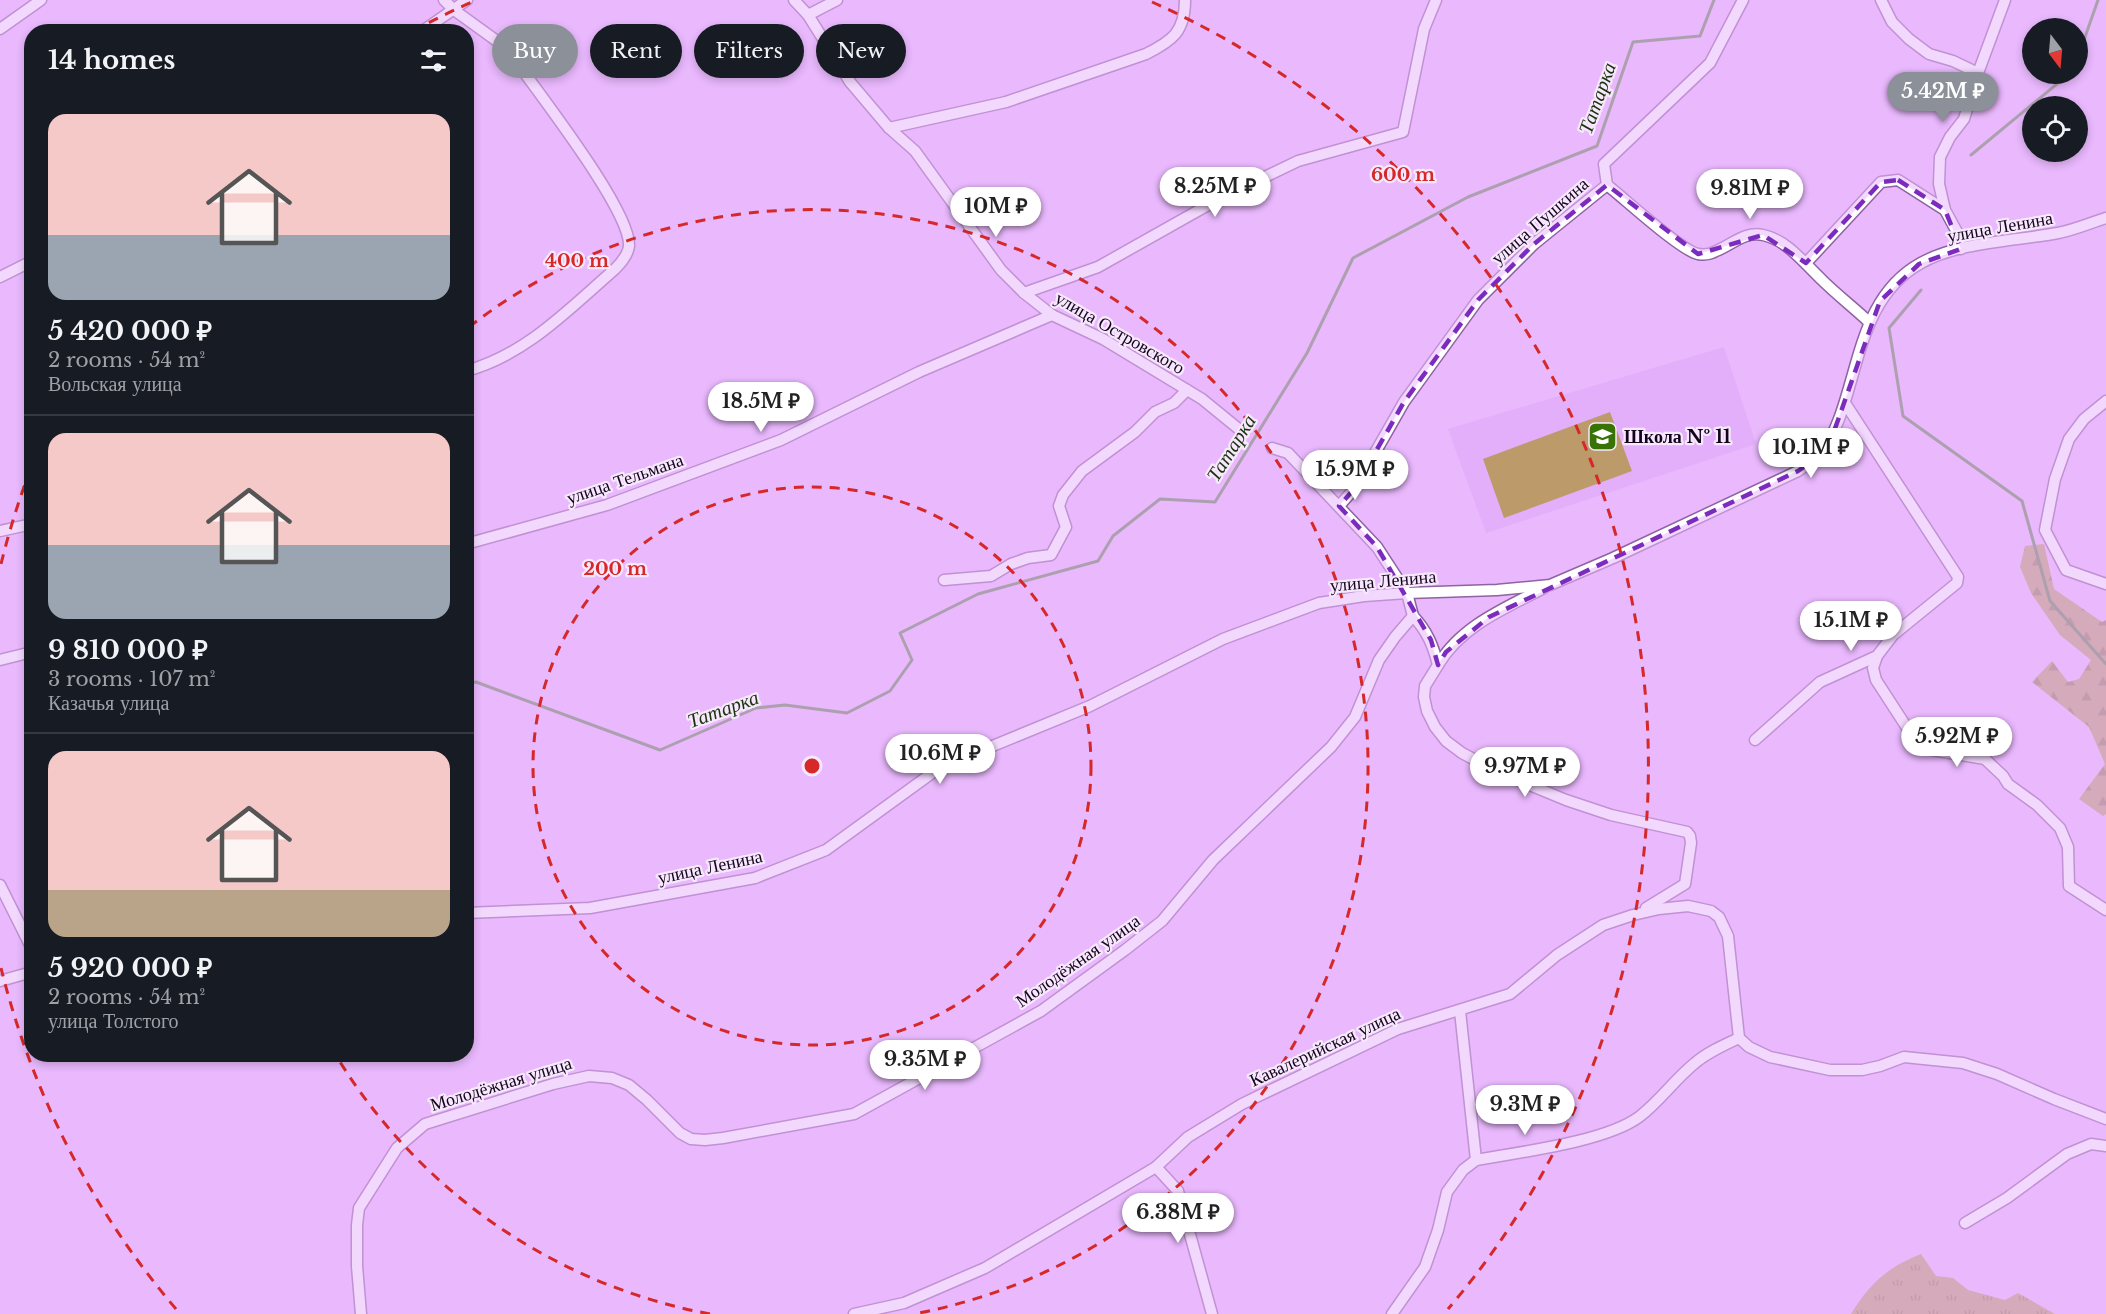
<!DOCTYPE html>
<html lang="en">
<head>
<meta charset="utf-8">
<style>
	:root { --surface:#171b24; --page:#242831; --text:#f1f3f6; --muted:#9ea1a6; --line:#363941; --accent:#8c9099 }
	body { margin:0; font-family:"Libre Baskerville",serif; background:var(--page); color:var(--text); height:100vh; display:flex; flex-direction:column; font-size:22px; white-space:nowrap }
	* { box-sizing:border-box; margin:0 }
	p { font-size:20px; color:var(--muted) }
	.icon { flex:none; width:33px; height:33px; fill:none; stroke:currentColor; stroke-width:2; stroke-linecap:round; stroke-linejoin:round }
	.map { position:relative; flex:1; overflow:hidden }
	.side { position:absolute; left:24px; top:24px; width:450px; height:1038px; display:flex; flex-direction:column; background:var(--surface); border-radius:24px; box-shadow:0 3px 9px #0003 }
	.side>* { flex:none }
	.guide { position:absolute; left:492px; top:24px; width:570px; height:54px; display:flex; gap:12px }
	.needle { width:39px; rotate:164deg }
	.buttons { position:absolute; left:2022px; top:18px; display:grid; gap:12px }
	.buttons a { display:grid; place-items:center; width:66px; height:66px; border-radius:50%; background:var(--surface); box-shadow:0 3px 9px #0003; font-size:30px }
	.price { position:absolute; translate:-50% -51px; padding:0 14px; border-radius:21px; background:#fff; color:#222; font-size:20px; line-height:39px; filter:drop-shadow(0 2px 3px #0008) }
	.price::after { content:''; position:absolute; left:50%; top:36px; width:18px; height:14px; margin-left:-9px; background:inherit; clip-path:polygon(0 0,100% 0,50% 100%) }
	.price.active { background:var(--accent); color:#fff }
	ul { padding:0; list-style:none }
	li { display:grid; align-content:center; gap:12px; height:318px; padding:0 24px }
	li+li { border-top:2px solid var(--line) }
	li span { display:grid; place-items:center; height:186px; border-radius:18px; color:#555 }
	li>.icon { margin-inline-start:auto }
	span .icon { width:108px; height:108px; fill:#fffc; stroke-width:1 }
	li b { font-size:26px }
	h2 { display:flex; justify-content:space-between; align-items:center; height:72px; padding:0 24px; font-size:26px }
	.pill { padding:0 21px; border-radius:27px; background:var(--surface); box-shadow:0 3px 9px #0003; font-size:21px; line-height:54px }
	.pill.active { background:var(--accent); color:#fff }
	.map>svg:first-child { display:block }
	.built { fill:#e3aefa }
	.grass { fill:url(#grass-tufts) }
	.forest { fill:url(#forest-firs) }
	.pitch { fill:#bc9a6a }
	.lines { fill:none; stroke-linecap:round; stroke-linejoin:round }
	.stream { stroke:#628450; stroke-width:3 }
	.minor-casing { stroke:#8f62a1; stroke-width:13 }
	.minor { stroke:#fff; stroke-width:10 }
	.marked { fill:none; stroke:#7b2cbf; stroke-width:4.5; stroke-dasharray:12 8; stroke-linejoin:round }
	.ring { fill:none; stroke:#d62828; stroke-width:3; stroke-dasharray:10 8 }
	.labels { text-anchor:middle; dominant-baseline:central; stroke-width:4.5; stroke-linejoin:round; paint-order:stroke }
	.street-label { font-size:18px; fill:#14041b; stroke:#f7e8fd }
	.poi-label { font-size:18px; font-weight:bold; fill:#14041b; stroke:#f7e8fd; text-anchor:start }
	.water-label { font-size:20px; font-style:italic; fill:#1a330c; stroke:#f7e8fd }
	.centre { fill:#d62828; stroke:#f7e8fd; stroke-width:3 }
	.ring-label { font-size:18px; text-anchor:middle; font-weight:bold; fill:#d62828; stroke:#f7e8fd; stroke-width:4.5; stroke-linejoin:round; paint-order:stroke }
</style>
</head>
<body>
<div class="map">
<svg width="2106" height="1314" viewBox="0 0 2106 1314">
	<defs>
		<pattern id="grass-tufts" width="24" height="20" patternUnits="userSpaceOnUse" patternTransform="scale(1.5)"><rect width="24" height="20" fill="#bc9a6a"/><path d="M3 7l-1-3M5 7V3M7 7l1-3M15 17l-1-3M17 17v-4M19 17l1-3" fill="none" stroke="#987b56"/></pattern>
		<pattern id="forest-firs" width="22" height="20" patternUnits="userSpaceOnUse" patternTransform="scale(1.5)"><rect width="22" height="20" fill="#bc9a6a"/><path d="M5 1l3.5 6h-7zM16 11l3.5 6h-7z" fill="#987b56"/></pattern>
	</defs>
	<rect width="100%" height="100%" fill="#e9b8fd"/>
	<path class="built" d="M1724,347L1756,444L1486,533L1448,429Z"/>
	<path class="grass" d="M1921,1254L1936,1276L1953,1278L1968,1290L2005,1300L2018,1293L2055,1314H1851C1870,1283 1888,1267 1921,1254Z"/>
	<path class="forest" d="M2044,544L2054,589L2102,622L2106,620V814L2103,816L2079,799L2105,764L2089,727L2032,682L2052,661L2068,682L2079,679L2091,660L2060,635L2031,593L2020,567L2025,546Z"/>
	<path class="pitch" d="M1610,412L1632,471L1504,518L1483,459Z"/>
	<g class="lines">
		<g class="stream">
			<path d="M2078,57L2098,0"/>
			<path d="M1971,155L2069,74"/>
			<path d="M1921,290L1889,328L1903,416L2022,501L2050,601L2106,664"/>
			<path d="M466,684L476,682L660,750L756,708L785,705L847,713L890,691L912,660L900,633L978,594L1098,561L1113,536L1160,499L1215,502L1307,353L1353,258L1468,197L1597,146L1633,42L1700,36L1714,0"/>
		</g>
		<defs>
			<g id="minor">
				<path d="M444,0L454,10L501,44L516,61C539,94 631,211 629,246C628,255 621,263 615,269C570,308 526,355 466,371"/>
				<path d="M794,0L808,15L850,82L889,128L915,151L1001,270L1024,293L1052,315L1103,339L1202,399L1240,430"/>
				<path d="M1881,0L1892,22L1909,39L1929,54L1953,61L1978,73"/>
				<path d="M808,15L837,0"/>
				<path d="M0,29L41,0"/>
				<path d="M421,32L467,0"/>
				<path d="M889,128L1006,102L1146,54C1172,41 1185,32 1185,0"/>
				<path d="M1607,185C1625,199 1680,250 1698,254C1704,255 1711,254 1716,251C1732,245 1744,231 1763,235C1787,240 1804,263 1821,279C1836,294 1853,307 1869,322"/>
				<path d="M1961,249L1957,232L1945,210L1939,184L1940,157L1950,137L1964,119L1978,73L2005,0"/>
				<path d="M1806,263L1881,182L1898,180L1945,210"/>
				<path d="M0,277L32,261"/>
				<path d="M1024,293L1098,267L1217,200L1298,161L1403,132L1424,29L1436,0"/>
				<path d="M2106,401L2084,419L2069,439L2055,479L2045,530L2066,570L2106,584"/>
				<path d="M1339,506L1355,488L1404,402L1478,300L1534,244L1607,185L1604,164L1710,63L1743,0"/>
				<path d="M0,531L32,524"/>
				<path d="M466,544L607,505L781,440L919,372L1052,315"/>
				<path d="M944,580L991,576L1011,564L1028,558L1051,555L1066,527L1059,506L1063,495L1082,471L1135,432L1155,412L1174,403L1187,390"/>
				<path d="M1413,616C1427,631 1433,645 1438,665L1425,686L1424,697L1427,711L1435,727L1446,741L1462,753L1496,771L1566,800L1611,815L1687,832L1690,836L1691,843L1685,884L1646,908"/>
				<path d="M1877,656L1873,668L1876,680L1913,737L1932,750L1985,759L2003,776L2008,784L2037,805L2060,828L2068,847L2069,886L2106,910"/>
				<path d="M0,660L32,652"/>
				<path d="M1438,665C1461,626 1505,608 1544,588"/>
				<path d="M1755,740L1820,682L1877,656L1893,635L1957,583L1958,577L1845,403"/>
				<path d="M0,885L32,949"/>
				<path d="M466,913L590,908L755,878L826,850L939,768L1090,706L1223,639L1319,603L1364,596L1407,593L1497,590L1550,585L1613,558L1798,471C1805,466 1814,461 1820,455C1829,446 1834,431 1839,419C1860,363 1863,295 1921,263C1958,242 2016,241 2058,233C2074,230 2090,223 2106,218"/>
				<path d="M0,981L32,972"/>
				<path d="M1460,1011L1476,1160"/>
				<path d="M1156,1167L1178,1191L1212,1314"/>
				<path d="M1965,1223L2007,1198L2067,1154L2091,1144L2106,1146"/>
				<path d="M361,1314L357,1266V1225L359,1208L397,1148L425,1124L553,1084L589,1076L612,1078L629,1085L647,1100L680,1133L691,1139L705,1140L723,1138L854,1114L1041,1011L1125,950L1162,921L1213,860L1331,747L1355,717L1379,660L1395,637L1413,616L1407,593L1377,547L1288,453L1272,448"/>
				<path d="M854,1314L904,1303L985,1268L1156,1167L1188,1137L1242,1104L1398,1029L1510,994L1557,955L1603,925L1633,915L1659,909L1688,906L1711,911L1719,917L1728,936L1739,1038L1749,1047L1770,1057L1830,1070H1862L1880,1066L1904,1057L1963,1063L1997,1074L2054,1099L2106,1119"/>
				<path d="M1392,1314L1425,1267L1438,1230L1447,1192L1463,1170L1476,1160C1519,1152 1605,1142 1639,1117C1660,1101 1675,1079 1695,1063C1708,1052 1724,1045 1739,1038"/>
			</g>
		</defs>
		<use href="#minor" class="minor-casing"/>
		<use href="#minor" class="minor"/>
	</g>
	<path d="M0 0H2106V1314H0ZM1898,180L1945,210L1961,249L1919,264L1880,301L1832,437L1820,455L1798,471L1489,617L1446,652L1438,665L1431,640L1377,547L1339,506L1355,488L1404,402L1478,300L1534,244L1607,185L1698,254L1763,235L1806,263L1881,182Z" fill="#e9b8fd" fill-opacity=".55" fill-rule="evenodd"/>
	<path class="marked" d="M1898,180L1945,210L1961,249L1919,264L1880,301L1832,437L1820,455L1798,471L1489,617L1446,652L1438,665L1431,640L1377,547L1339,506L1355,488L1404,402L1478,300L1534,244L1607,185L1698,254L1763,235L1806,263L1881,182Z"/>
	<g class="ring">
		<circle cx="812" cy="766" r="279"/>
		<path d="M710 1314A557 557 0 0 1 337 1057M469 327A557 557 0 1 1 914 1314"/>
		<path d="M176 1309A836 836 0 0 1 1 968M1 564A836 836 0 0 1 29 473M413 31A836 836 0 0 1 472 2M1152 2A836 836 0 0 1 1448 1309"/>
	</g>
	<defs>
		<symbol id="school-square" viewBox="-11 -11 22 22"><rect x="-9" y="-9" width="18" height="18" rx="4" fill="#387306" stroke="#f7e8fd"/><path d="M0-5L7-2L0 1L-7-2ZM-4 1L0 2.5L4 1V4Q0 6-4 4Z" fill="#fff"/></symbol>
	</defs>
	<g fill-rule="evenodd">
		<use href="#school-square" x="1586" y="420" width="33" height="33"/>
	</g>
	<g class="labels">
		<g class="street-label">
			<text transform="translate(1540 221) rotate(-41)">улица Пушкина</text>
			<text transform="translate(2000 227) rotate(-10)">улица Ленина</text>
			<text transform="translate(1120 333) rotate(30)">улица Островского</text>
			<text transform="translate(625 479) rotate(-19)">улица Тельмана</text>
			<text transform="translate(1383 581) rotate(-5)">улица Ленина</text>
			<text transform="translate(710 867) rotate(-12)">улица Ленина</text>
			<text transform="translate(1078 961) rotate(-35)">Молодёжная улица</text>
			<text transform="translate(1325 1047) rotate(-25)">Кавалерийская улица</text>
			<text transform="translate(501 1084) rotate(-17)">Молодёжная улица</text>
		</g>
		<g class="poi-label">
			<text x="1624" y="437">Школа № 11</text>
		</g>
		<g class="water-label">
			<text transform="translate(1597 98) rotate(-70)">Татарка</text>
			<text transform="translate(1231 448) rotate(-58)">Татарка</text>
			<text transform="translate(723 709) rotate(-20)">Татарка</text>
		</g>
	</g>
	<circle cx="812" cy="766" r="9" class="centre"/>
	<g class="ring-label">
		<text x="1403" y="181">600 m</text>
		<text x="577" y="267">400 m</text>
		<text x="615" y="575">200 m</text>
	</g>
</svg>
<div class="buttons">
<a><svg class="needle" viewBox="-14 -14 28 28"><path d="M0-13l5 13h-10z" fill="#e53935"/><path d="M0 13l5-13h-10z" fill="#9ea1a6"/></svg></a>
<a><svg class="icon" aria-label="locate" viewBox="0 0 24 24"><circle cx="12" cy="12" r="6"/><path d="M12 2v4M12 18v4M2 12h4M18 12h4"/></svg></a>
</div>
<b class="price active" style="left:1943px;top:123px">5.42M ₽</b>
<b class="price" style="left:1215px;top:218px">8.25M ₽</b>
<b class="price" style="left:1750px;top:220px">9.81M ₽</b>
<b class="price" style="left:996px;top:238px">10M ₽</b>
<b class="price" style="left:761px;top:433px">18.5M ₽</b>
<b class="price" style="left:1811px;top:479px">10.1M ₽</b>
<b class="price" style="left:1355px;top:501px">15.9M ₽</b>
<b class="price" style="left:1851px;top:652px">15.1M ₽</b>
<b class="price" style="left:1957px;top:768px">5.92M ₽</b>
<b class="price" style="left:940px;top:785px">10.6M ₽</b>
<b class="price" style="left:1525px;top:798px">9.97M ₽</b>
<b class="price" style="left:925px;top:1091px">9.35M ₽</b>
<b class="price" style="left:1525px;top:1136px">9.3M ₽</b>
<b class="price" style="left:1178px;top:1244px">6.38M ₽</b>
<div class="guide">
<a class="pill active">Buy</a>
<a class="pill">Rent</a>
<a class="pill">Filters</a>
<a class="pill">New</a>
</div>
<section class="side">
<h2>14 homes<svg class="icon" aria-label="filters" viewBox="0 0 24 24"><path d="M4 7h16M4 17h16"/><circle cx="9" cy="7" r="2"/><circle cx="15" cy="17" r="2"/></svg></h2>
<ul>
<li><span style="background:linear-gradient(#f6c9c9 65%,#9aa5b1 0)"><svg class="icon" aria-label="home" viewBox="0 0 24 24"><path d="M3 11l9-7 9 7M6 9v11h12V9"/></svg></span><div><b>5 420 000 ₽</b><p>2 rooms · 54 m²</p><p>Вольская улица</p></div></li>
<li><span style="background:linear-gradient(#f6c9c9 60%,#9aa5b1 0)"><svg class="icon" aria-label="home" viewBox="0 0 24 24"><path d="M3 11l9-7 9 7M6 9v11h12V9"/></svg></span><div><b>9 810 000 ₽</b><p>3 rooms · 107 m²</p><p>Казачья улица</p></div></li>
<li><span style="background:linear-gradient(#f6c9c9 75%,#b9a48a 0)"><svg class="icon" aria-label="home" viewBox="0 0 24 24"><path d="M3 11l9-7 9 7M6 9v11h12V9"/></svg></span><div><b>5 920 000 ₽</b><p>2 rooms · 54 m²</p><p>улица Толстого</p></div></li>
</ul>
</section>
</div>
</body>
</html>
